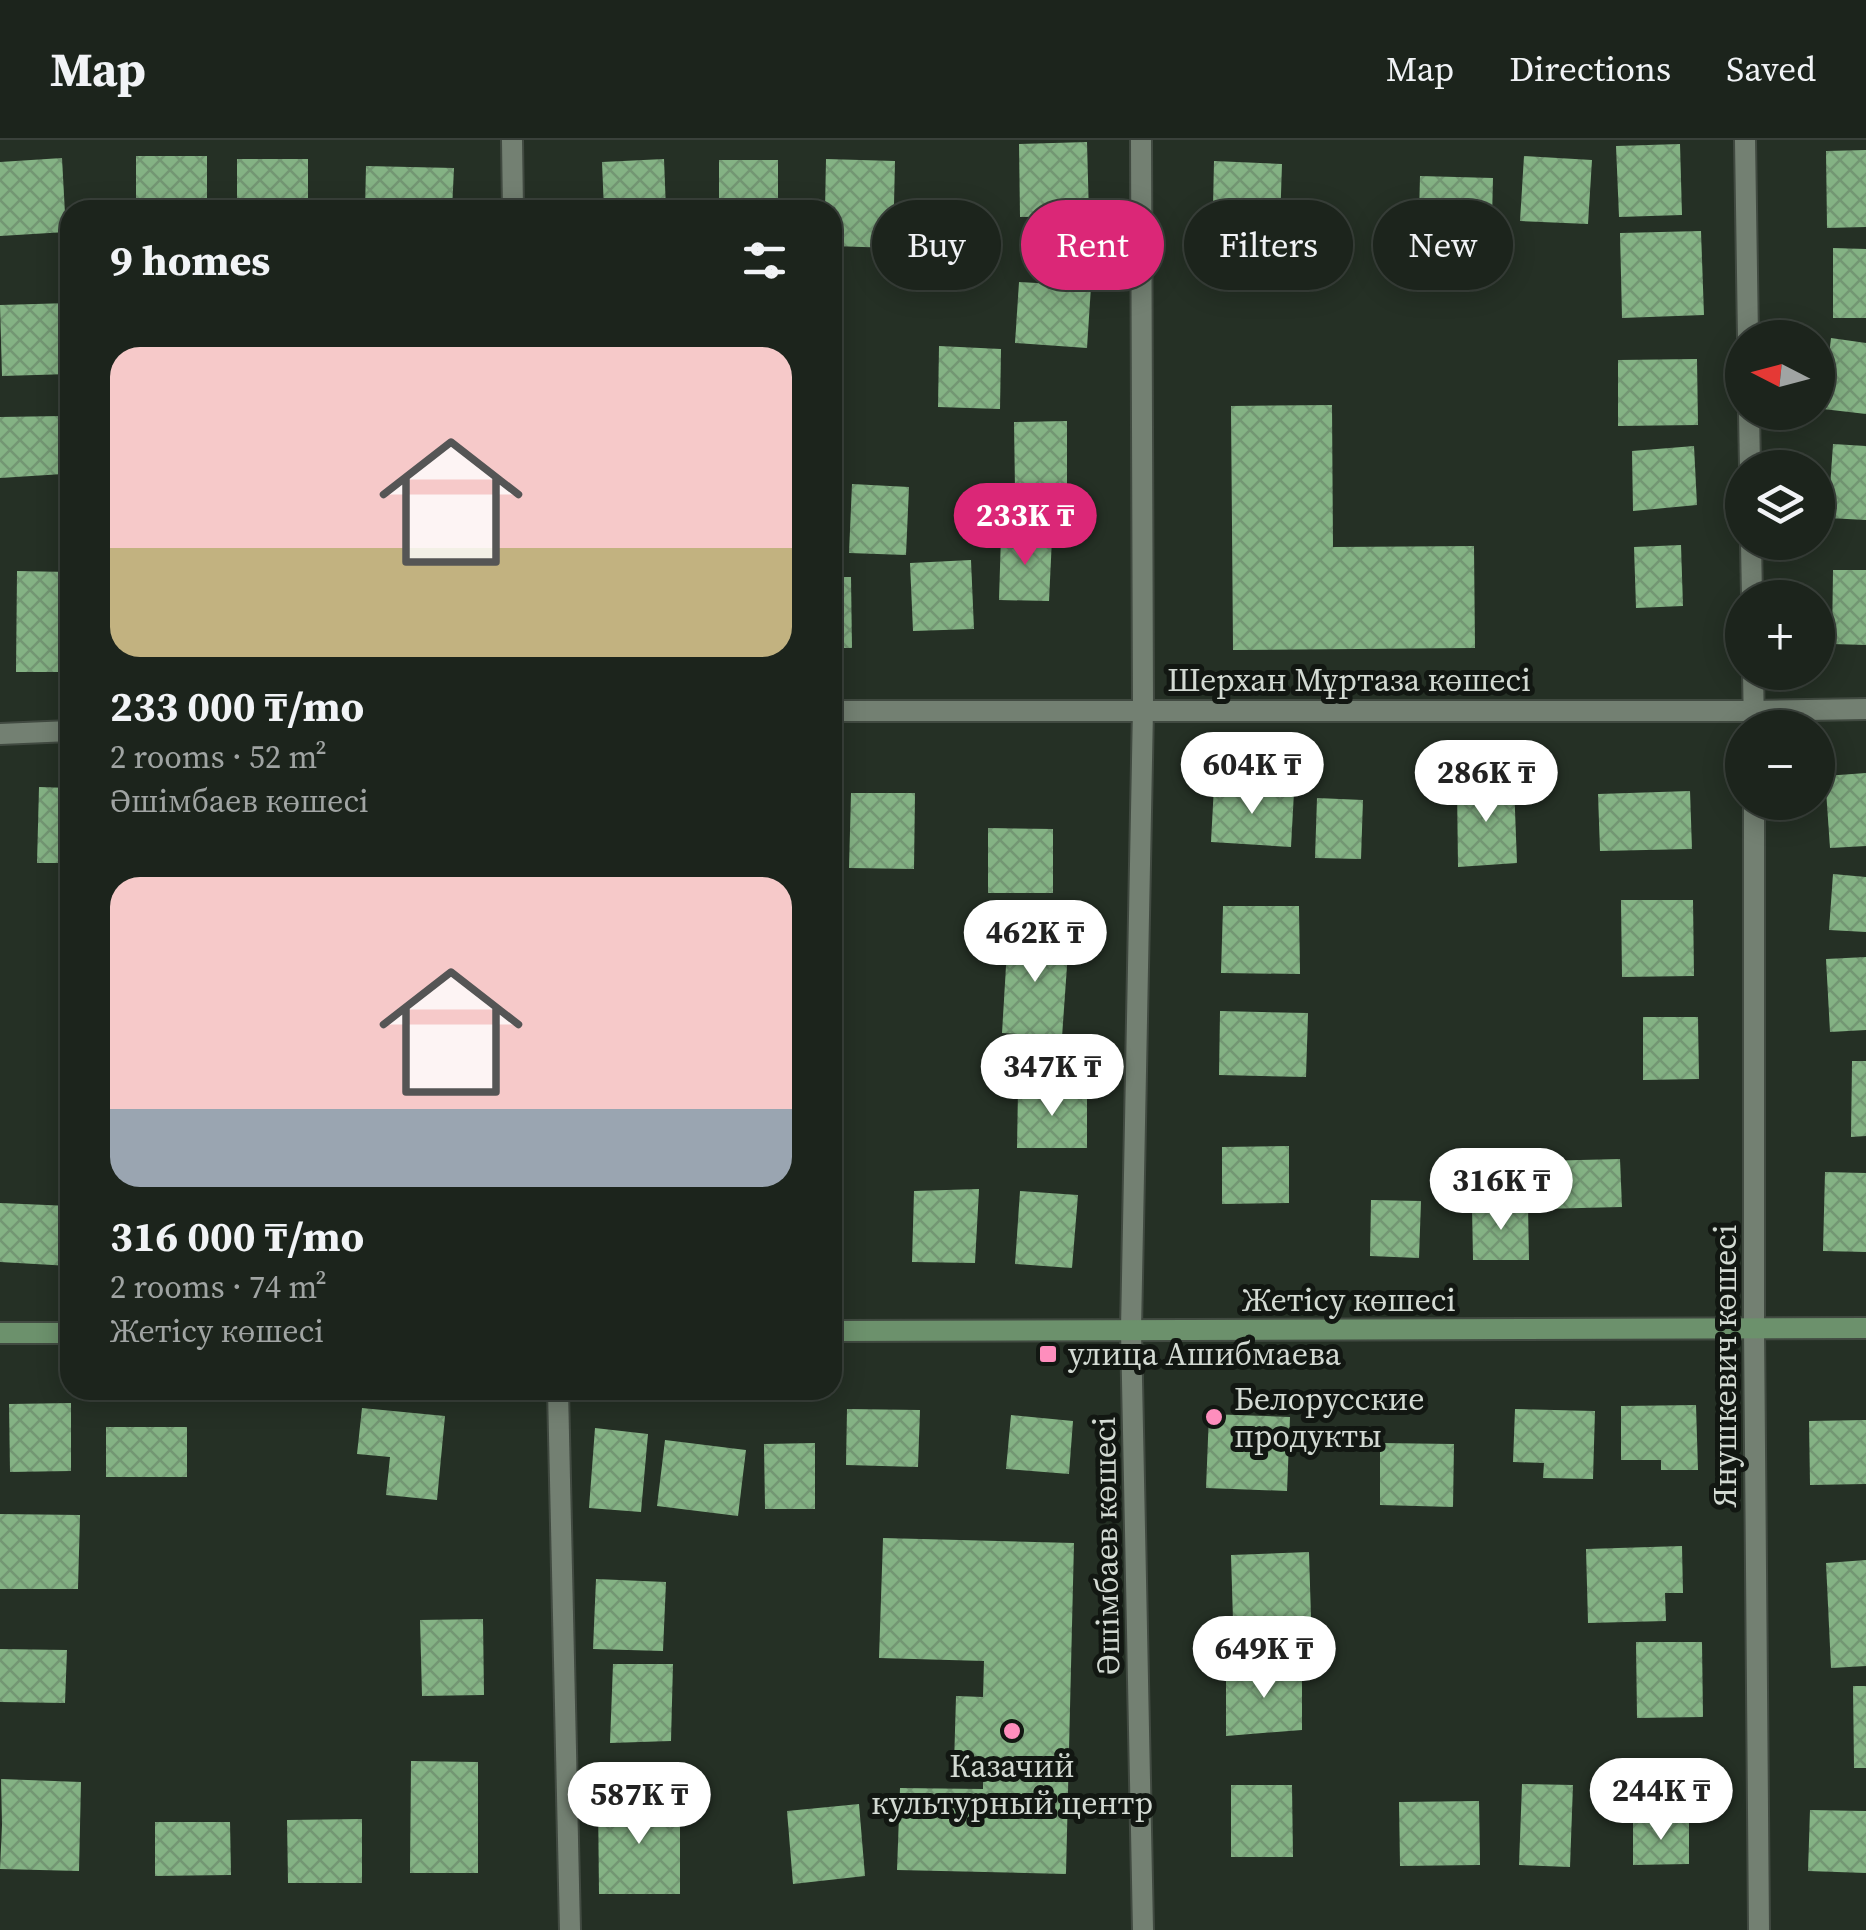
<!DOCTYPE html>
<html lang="en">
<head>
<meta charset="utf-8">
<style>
	:root { --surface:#1c241c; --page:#293029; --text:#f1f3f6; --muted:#a0a4a3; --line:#3a413b; --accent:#db2777 }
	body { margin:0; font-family:"Source Serif 4",serif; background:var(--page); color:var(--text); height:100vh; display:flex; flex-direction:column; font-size:38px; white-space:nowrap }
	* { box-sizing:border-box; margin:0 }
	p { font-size:32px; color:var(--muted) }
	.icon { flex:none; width:55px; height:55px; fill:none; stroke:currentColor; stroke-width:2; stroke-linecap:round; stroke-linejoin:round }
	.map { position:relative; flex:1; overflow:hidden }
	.side { position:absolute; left:60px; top:60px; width:782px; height:1200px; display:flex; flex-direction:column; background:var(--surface); border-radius:30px; box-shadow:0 5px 25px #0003,0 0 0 2px var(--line) }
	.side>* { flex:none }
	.hud { position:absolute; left:872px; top:60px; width:842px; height:90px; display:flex; gap:20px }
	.needle { width:65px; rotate:276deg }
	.fabs { position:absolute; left:1725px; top:180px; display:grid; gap:20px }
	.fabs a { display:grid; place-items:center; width:110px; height:110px; border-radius:50%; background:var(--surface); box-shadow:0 5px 25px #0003,0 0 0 2px var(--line); font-size:50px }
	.price { position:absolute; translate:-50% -85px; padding:0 22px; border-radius:35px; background:#fff; color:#222; font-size:32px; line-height:65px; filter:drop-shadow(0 2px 5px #0008) }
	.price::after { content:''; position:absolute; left:50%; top:60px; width:30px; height:22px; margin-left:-15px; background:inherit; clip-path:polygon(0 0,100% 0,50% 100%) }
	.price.current { background:var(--accent); color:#fff }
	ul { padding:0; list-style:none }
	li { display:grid; align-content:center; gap:20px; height:530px; padding:0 50px }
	li span { display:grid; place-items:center; height:310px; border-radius:30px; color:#555 }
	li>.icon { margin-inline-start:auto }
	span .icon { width:180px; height:180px; fill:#fffc; stroke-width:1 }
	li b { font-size:42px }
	h2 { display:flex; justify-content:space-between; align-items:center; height:120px; padding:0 50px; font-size:42px }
	.tag { padding:0 35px; border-radius:45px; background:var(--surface); box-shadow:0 5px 25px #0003,0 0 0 2px var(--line); font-size:35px; line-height:90px }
	.tag.current { background:var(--accent); color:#fff }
	header { display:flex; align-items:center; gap:60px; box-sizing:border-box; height:140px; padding:0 50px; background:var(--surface); border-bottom:2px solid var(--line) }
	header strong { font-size:48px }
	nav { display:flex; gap:55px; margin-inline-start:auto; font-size:35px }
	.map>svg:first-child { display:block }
	.building { fill:url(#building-cross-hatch) }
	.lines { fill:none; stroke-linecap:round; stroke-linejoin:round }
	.minor-casing { stroke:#414a41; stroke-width:24 }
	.secondary-casing { stroke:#414a41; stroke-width:24 }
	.minor { stroke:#738072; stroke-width:20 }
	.secondary { stroke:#6c916c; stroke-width:20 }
	.poi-dot { fill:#fe8ebd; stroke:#121712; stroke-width:4 }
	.labels { text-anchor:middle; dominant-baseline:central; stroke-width:10; stroke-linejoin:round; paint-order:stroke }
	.street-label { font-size:32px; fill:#d3dad3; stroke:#121712 }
	.poi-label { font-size:32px; fill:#d3dad3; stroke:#121712; text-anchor:start }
</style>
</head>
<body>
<header>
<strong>Map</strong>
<nav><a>Map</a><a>Directions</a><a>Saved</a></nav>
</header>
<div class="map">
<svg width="1866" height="1790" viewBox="0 0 1866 1790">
	<defs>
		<pattern id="building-cross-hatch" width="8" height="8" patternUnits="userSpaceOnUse" patternTransform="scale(2.5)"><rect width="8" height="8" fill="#84b284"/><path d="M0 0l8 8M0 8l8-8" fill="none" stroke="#739673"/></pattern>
	</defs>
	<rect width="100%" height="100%" fill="#253025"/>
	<g class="building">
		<path d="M1087,2L1089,76L1020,77L1019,4Z"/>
		<path d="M1680,4L1682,75L1619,77L1616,6Z"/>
		<path d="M1866,10V87L1827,88L1826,11Z"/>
		<rect x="136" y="16" width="71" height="54"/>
		<path d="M1524,16L1592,20L1588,84L1520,81Z"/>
		<path d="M62,18L66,92L0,96V22Z"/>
		<rect x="237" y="19" width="71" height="51"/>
		<path d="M664,19L666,70H604L602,22Z"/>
		<path d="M826,19L895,21L893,108L832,106V70H825Z"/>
		<rect x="719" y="20" width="59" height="50"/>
		<path d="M1214,21L1282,24L1279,115L1212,113Z"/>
		<path d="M366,26L454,28L452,70H365Z"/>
		<path d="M1420,36L1493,38L1491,120L1418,119Z"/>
		<path d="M1701,91L1704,175L1622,178L1620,93Z"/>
		<path d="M1833,108L1866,109V178H1833Z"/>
		<path d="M1019,142L1091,146L1087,208L1015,203Z"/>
		<path d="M70,163V234L2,236L0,165Z"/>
		<path d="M1831,198L1866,203V274L1823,269Z"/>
		<path d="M939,206L1001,209L1000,269L938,267Z"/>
		<path d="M1697,219L1698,285L1618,286V220Z"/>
		<path d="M1332,265L1333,407L1474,406L1475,508L1233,510L1231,266Z"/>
		<path d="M62,276L63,334L0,338V277Z"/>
		<path d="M1067,281V350H1015L1014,282Z"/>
		<path d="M1833,304L1866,306V380L1828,378Z"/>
		<path d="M1694,306L1697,365L1633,371L1632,311Z"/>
		<path d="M852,344L909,347L906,415L849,413Z"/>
		<path d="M1001,395L1052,398L1049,461L999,460Z"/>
		<path d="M1681,405L1683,466L1636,468L1634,407Z"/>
		<path d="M971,420L974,489L913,491L910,423Z"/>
		<path d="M1833,430H1866V505L1832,504Z"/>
		<path d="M17,431L70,432V532H16Z"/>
		<path d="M832,437H851L852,508H832Z"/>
		<path d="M1866,633V706L1830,708L1825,636Z"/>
		<path d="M1514,644L1517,723L1458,727L1457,647Z"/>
		<path d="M1214,646L1294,652L1291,707L1211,702Z"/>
		<path d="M39,647L70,648V723H37Z"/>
		<path d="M1690,651L1692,709L1600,711L1598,654Z"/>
		<path d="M851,653H915L914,729L849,728Z"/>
		<path d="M1317,658L1363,660L1361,719L1315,718Z"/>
		<path d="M988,688L1053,689V753H988Z"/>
		<path d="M1833,734L1866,737V792L1829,790Z"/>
		<path d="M1621,760H1693L1694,836L1622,837Z"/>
		<path d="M1223,766H1299L1300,834L1221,833Z"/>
		<path d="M1008,793L1069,798L1062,897L1002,893Z"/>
		<path d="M1866,817V890L1830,892L1826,819Z"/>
		<path d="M1220,871L1308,873L1306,937L1219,935Z"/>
		<path d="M1643,877H1698L1699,939L1643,940Z"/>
		<path d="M1852,921H1866V996L1851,997Z"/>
		<path d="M1018,950H1087V1008H1017Z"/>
		<path d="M1289,1006V1063L1222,1064V1007Z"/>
		<path d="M832,1012H835L840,1083H832Z"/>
		<path d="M1620,1019L1622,1067L1541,1069L1540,1021Z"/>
		<path d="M1825,1032L1866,1033V1112L1823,1111Z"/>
		<path d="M979,1049L975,1123L912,1122L914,1051Z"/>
		<path d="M1020,1051L1078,1055L1072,1128L1015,1124Z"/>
		<path d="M1371,1060L1421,1061L1419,1118L1370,1116Z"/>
		<path d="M0,1063L70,1066V1126L0,1122Z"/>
		<path d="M1528,1065L1529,1120H1473L1472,1066Z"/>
		<path d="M71,1263V1331L10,1332L9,1264Z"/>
		<path d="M1696,1265L1698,1330H1661V1320H1621V1266Z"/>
		<path d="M362,1268L445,1276L437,1360L386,1355L390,1317L357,1314Z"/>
		<path d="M847,1269L920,1270L918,1327L846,1325Z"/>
		<path d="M1515,1269L1595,1271L1593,1339L1543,1338L1544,1323L1513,1322Z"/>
		<path d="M1209,1274L1290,1277L1287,1351L1206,1348Z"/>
		<path d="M1011,1275L1073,1281L1069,1334L1006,1329Z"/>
		<path d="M1866,1280V1344L1810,1345L1809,1281Z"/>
		<rect x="106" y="1287" width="81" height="50"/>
		<path d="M595,1288L648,1294L641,1372L589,1368Z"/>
		<path d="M665,1300L746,1310L738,1376L657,1366Z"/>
		<path d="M815,1303V1369H765L764,1304Z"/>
		<path d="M1380,1303L1454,1304L1453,1367L1380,1365Z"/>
		<path d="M0,1374L80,1375L78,1449H0Z"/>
		<path d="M883,1398L1074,1403L1066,1734L897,1730L900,1648L983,1649V1625H954L956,1556L983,1557L984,1521L879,1518Z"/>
		<path d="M1682,1406L1683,1453H1665L1666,1481L1588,1483L1586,1409Z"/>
		<path d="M1309,1412L1311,1478L1233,1481L1231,1415Z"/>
		<path d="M1866,1420V1526L1831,1528L1826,1423Z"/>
		<path d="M596,1439L666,1442L663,1511L593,1509Z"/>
		<path d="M483,1479L484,1555L422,1556L420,1480Z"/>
		<path d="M1636,1502H1702L1703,1577L1637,1578Z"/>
		<path d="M0,1509L67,1510L65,1563L0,1562Z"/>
		<path d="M613,1524H673L671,1601L610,1603Z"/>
		<path d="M1302,1528V1590L1226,1596V1530Z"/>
		<path d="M1853,1546H1866V1628H1854Z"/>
		<path d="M411,1621L478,1622V1733H410Z"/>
		<path d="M1,1639L81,1642L79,1731L0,1729L2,1685Z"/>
		<path d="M1522,1644L1573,1645L1570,1727L1519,1725Z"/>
		<path d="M1231,1645H1292L1293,1717H1231Z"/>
		<path d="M598,1660H680V1754H599Z"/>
		<path d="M1479,1661L1480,1725L1400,1726L1399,1662Z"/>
		<path d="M859,1664L865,1736L793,1744L787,1671Z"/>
		<path d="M1810,1670L1866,1671V1733L1808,1731Z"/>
		<path d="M362,1679V1743H288L287,1680Z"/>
		<path d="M1689,1681V1724L1633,1725V1682Z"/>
		<path d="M155,1682H230L231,1735L155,1736Z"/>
	</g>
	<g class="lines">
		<defs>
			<g id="minor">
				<path d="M512,0L513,70"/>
				<path d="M1141,0L1143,569L1131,1190L1143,1790"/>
				<path d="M1745,0L1748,198"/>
				<path d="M1749,272L1750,328"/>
				<path d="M1751,402L1752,458"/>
				<path d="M1753,532L1754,588"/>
				<path d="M832,571H1754L1866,569"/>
				<path d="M0,594L70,591"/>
				<path d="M1754,662V1188L1759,1790"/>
				<path d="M558,1250L570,1790"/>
			</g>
			<g id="secondary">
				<path d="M832,1191L1866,1188"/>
				<path d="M0,1193H70"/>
			</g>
		</defs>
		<use href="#minor" class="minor-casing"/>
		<use href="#secondary" class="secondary-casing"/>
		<use href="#minor" class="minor"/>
		<use href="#secondary" class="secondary"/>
	</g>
	<g class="poi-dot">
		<rect x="1038" y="1204" width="20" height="20" rx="5"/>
		<circle cx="1214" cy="1277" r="10"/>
		<circle cx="1012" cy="1591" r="10"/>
	</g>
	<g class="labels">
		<g class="street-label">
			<text x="1349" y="540">Шерхан Мұртаза көшесі</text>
			<text x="1349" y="1160">Жетісу көшесі</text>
			<text transform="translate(1725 1226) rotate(-90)">Янушкевич көшесі</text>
			<text transform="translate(1106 1406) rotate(-91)">Әшімбаев көшесі</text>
		</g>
		<g class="poi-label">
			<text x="1068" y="1214">улица Ашибмаева</text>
			<text x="1234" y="1259">Белорусские<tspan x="1234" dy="37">продукты</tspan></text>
			<text x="1012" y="1626" text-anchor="middle">Казачий<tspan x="1012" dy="37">культурный центр</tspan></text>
		</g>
	</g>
</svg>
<div class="fabs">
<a><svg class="needle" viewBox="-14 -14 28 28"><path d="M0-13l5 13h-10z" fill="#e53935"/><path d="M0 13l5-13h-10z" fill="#a0a4a3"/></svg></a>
<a><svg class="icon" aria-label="layers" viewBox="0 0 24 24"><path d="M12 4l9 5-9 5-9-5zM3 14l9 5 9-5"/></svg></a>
<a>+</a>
<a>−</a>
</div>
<b class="price current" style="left:1025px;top:428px">233K ₸</b>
<b class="price" style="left:1252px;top:677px">604K ₸</b>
<b class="price" style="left:1486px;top:685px">286K ₸</b>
<b class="price" style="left:1035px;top:845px">462K ₸</b>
<b class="price" style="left:1052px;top:979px">347K ₸</b>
<b class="price" style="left:1501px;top:1093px">316K ₸</b>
<b class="price" style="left:1264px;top:1561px">649K ₸</b>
<b class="price" style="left:1661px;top:1703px">244K ₸</b>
<b class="price" style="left:639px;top:1707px">587K ₸</b>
<div class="hud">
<a class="tag">Buy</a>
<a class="tag current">Rent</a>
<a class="tag">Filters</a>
<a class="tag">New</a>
</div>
<section class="side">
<h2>9 homes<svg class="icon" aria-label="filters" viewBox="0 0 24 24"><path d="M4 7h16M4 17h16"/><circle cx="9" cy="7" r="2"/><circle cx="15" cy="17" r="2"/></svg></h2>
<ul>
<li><span style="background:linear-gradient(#f6c9c9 65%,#c2b280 0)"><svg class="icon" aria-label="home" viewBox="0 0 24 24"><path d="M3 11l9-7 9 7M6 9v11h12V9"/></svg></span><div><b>233 000 ₸/mo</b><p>2 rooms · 52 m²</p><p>Әшімбаев көшесі</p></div></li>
<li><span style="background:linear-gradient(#f6c9c9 75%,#9aa5b1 0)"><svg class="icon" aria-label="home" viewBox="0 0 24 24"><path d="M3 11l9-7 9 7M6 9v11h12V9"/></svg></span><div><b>316 000 ₸/mo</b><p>2 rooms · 74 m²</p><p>Жетісу көшесі</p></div></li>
</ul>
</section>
</div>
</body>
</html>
